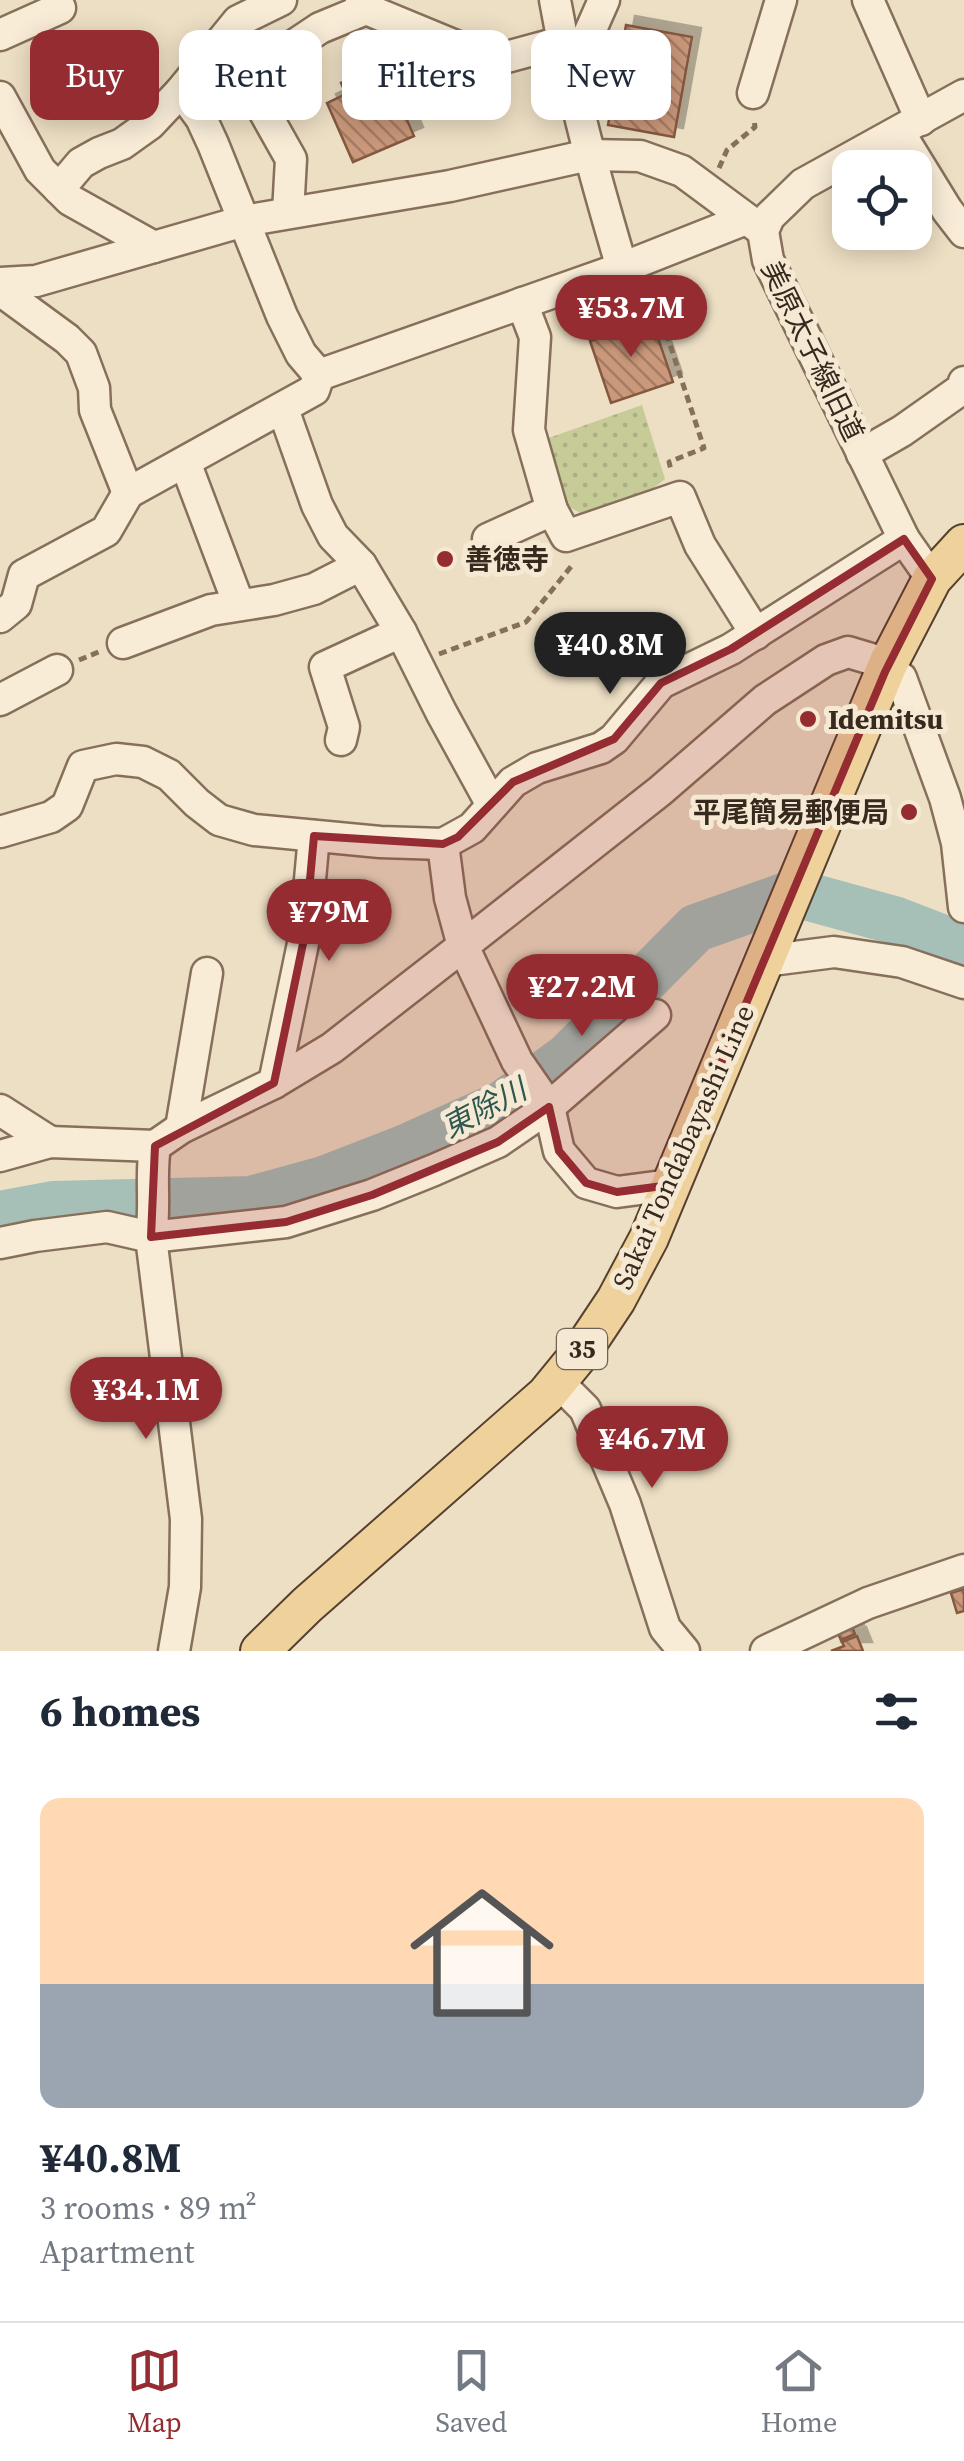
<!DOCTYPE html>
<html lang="en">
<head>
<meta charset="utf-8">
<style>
	:root { --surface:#fff; --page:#f6f6f7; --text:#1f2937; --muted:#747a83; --line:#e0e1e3; --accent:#942c32 }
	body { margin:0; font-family:"Source Serif 4","Noto Sans JP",serif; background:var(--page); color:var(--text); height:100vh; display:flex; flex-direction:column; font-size:38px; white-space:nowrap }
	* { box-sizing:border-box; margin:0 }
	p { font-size:32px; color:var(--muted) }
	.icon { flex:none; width:55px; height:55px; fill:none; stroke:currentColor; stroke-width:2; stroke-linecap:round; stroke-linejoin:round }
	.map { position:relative; height:1651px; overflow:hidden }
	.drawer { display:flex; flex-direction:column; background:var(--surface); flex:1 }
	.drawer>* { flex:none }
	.top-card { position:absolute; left:30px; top:30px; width:905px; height:90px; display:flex; gap:20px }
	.fabs { position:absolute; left:832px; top:150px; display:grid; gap:20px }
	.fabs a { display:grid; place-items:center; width:100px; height:100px; border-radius:20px; background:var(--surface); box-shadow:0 5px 25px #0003; font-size:50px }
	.price { position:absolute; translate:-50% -85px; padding:0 22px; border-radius:35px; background:var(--accent); color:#fff; font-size:32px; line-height:65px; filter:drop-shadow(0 2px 5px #0008) }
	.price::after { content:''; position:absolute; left:50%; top:60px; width:30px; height:22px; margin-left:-15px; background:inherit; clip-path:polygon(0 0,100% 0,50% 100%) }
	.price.selected { background:#222; color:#fff }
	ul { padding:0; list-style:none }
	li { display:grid; align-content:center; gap:20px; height:530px; padding:0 40px }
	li+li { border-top:2px solid var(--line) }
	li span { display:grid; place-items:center; height:310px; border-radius:20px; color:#555 }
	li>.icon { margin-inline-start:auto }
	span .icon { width:180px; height:180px; fill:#fffc; stroke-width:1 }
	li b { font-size:42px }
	h2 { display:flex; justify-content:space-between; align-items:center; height:120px; padding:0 40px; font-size:42px }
	.chip { padding:0 35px; border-radius:20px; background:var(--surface); box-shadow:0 5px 25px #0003; font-size:35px; line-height:90px }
	.chip.selected { background:var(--accent); color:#fff }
	.dock { display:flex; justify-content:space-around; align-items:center; height:140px; border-top:2px solid var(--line); background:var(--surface); font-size:28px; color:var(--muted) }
	.dock a { display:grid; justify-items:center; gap:5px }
	.dock .selected { color:var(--accent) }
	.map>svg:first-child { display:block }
	.park { fill:url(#park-dots) }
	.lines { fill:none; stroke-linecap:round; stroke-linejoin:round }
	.river { stroke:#a6c0b7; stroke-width:48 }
	.building { fill:url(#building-back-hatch); stroke:#855941; stroke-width:2.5; filter:url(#shadow) }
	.minor-casing { stroke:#87705b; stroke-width:35 }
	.major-casing { stroke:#553f2f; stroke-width:42 }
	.path { stroke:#87705b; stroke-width:5; stroke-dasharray:8 5; stroke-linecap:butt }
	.minor { stroke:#f8ecd7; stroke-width:30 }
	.major { stroke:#efd19c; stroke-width:38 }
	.marked { fill:#942c32; fill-opacity:0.2; stroke:#942c32; stroke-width:8; stroke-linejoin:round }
	.poi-dot { fill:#942c32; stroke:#f5e9d3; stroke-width:4 }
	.labels { text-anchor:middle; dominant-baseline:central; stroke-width:10; stroke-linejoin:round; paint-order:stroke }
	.shield { fill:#f5e9d3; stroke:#706354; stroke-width:2.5 }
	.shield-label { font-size:25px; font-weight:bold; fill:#37291e }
	.street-label { font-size:28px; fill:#37291e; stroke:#f5e9d3 }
	.poi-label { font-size:28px; font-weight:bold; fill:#37291e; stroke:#f5e9d3; text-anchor:start }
	.water-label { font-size:30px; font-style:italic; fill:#2e5752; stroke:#f5e9d3 }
</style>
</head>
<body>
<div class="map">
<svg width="964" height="1651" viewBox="0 0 964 1651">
	<defs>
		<pattern id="park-dots" width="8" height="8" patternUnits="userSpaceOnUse" patternTransform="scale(2.5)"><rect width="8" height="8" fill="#c7cb98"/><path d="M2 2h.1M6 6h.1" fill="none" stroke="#acae83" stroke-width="1.8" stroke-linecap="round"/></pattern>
		<pattern id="building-back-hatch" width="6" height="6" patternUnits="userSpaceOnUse" patternTransform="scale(2.5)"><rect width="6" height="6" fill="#ca987a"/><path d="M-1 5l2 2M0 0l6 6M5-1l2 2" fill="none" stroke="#a57c63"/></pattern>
		<filter id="shadow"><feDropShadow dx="9" dy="-9" stdDeviation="0" flood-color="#0004"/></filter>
	</defs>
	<rect width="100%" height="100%" fill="#eddfc4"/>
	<path class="park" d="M642,405L665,479L647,493L584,515L565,505L543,440Z"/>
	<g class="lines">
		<path class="river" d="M0,1215L53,1205L251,1200L324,1180L404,1149L502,1105L568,1057L696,928L795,893L897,921L964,947"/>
	</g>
	<g class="building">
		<path d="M626,25L692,37L674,137L608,125Z"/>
		<path d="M364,73L369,85L388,76L414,136L353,162L327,103L346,94L341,83Z"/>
		<path d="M632,319L635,326L652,320L673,382L611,403L590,341L606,336L604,329Z"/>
		<path d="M964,1589V1611L957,1613L951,1593Z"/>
		<path d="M850,1621L855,1634L841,1640L835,1627Z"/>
		<path d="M857,1636L863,1651H831L844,1646L842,1642Z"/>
	</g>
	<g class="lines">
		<defs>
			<g id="minor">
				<path d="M361,0L366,9L492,61L562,42"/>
				<path d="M555,0C571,91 596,180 622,268"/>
				<path d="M868,0L921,120"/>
				<path d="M0,35L60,8"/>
				<path d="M574,84L581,52L604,0"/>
				<path d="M181,91L201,118L213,144L282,316L301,354L319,375"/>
				<path d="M753,93L781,0"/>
				<path d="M0,97L40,170L70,200L154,247"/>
				<path d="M899,132L947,210L964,232"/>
				<path d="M59,189L81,163L99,153L122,144L150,124L181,91L238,21L281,0"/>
				<path d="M288,213L291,159L264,111L261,98L277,77L296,44L320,28L366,9"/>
				<path d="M0,283L36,281L244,221L450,186L589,155L640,156L682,171L763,231"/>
				<path d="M0,290L67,339L81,353L94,388L95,410L128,493"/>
				<path d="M522,303L535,337L529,430L552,510L566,536L680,497L700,545L756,634"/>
				<path d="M319,375L622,268L746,219"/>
				<path d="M283,409L317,505L333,536L361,565L401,632L441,712L492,805"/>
				<path d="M862,454L902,431L963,388L964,382"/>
				<path d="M185,462L239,605"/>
				<path d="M488,539L552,510"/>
				<path d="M932,579L904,539L768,260L763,231L769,217L803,184L964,95"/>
				<path d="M0,617L16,604L24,575L106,531L128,493L314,390L319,375"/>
				<path d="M123,643L211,610L274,600L314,589L361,565"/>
				<path d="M885,672L901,678L945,798L957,843L964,907"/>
				<path d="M0,700L57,670"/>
				<path d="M341,740L344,727L325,667L401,632"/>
				<path d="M0,832L51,817L67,806L83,766L116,759L143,762L169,775L197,803L219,820L254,830L380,842L443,844L472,828L513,782L537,768L601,748L614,739L661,683L731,649L904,539"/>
				<path d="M443,844L450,898L463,946L517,1061L549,1107L655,1015"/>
				<path d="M764,961L834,952L902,962L964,983"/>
				<path d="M274,1083L305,934L314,836"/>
				<path d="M0,1110L50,1142"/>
				<path d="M181,1128L207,973"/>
				<path d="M155,1146C150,1176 156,1207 151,1237L186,1519L185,1587L174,1651"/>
				<path d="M0,1156L50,1142L155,1146L181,1128L274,1083L332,1048L463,946L660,791L765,700L826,660L848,652L888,664"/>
				<path d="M0,1243L35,1236L107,1227L151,1237L286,1222L372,1195L434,1170L498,1142L549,1107L559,1151L586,1183L617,1192L670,1185"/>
				<path d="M557,1381L585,1409L625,1504L665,1628L684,1651"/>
				<path d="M766,1651L868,1603L964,1570"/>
			</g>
			<path id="major" d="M260,1651L307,1605L546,1395L582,1351L616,1300L649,1238L888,664L932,579L964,544"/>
		</defs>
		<use href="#minor" class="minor-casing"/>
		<use href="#major" class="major-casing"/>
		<g class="path">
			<path d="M719,168L727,150L755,127L754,119"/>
			<path d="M650,284L704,448L669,462L671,470"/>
			<path d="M439,654L526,622L574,563"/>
			<path d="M79,660L101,651"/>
		</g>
		<use href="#minor" class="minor"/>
		<use href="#major" class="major"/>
	</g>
	<path class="marked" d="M904,539L932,579L885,672L670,1185L617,1192L586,1183L559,1151L549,1107L498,1142L372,1195L286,1222L151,1237L155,1146L274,1083L305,934L314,836L443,844L458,837L513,782L614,739L661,683L731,649Z"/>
	<g class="poi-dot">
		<circle cx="445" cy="559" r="10"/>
		<circle cx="808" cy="719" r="10"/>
		<circle cx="909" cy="812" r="10"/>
	</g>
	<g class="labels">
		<rect class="shield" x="557" y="1329" width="50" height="40" rx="8"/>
		<g class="shield-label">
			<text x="582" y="1349">35</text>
		</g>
		<g class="street-label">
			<text transform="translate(813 351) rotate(64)">美原太子線旧道</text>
			<text transform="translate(683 1147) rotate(-66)">Sakai Tondabayashi Line</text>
		</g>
		<g class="poi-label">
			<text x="465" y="559">善徳寺</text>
			<text x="828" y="719">Idemitsu</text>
			<text x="889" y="812" text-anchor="end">平尾簡易郵便局</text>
		</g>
		<g class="water-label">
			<text transform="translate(484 1108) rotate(-28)">東除川</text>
		</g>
	</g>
</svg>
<div class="fabs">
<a><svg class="icon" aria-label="locate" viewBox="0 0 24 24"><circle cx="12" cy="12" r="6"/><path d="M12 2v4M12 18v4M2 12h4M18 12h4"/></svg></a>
</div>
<b class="price" style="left:631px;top:360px">¥53.7M</b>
<b class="price selected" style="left:610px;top:697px">¥40.8M</b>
<b class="price" style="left:329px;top:964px">¥79M</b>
<b class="price" style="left:582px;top:1039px">¥27.2M</b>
<b class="price" style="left:146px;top:1442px">¥34.1M</b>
<b class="price" style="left:652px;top:1491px">¥46.7M</b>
<div class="top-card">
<a class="chip selected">Buy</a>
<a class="chip">Rent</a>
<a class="chip">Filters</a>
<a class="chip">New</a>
</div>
</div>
<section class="drawer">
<h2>6 homes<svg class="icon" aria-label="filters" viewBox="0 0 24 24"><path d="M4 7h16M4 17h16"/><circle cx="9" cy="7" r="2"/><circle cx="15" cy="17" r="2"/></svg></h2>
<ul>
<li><span style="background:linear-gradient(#ffd9b3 60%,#9aa5b1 0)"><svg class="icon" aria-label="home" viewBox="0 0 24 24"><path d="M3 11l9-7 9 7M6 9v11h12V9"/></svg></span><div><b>¥40.8M</b><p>3 rooms · 89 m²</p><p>Apartment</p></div></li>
</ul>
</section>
<nav class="dock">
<a class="selected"><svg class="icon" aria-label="map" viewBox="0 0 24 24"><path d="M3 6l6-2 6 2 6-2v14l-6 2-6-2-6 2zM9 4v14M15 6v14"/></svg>Map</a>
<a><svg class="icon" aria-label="saved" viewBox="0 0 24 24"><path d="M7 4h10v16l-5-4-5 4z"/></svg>Saved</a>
<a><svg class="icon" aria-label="home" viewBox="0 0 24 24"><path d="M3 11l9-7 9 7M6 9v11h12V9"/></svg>Home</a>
</nav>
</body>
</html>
